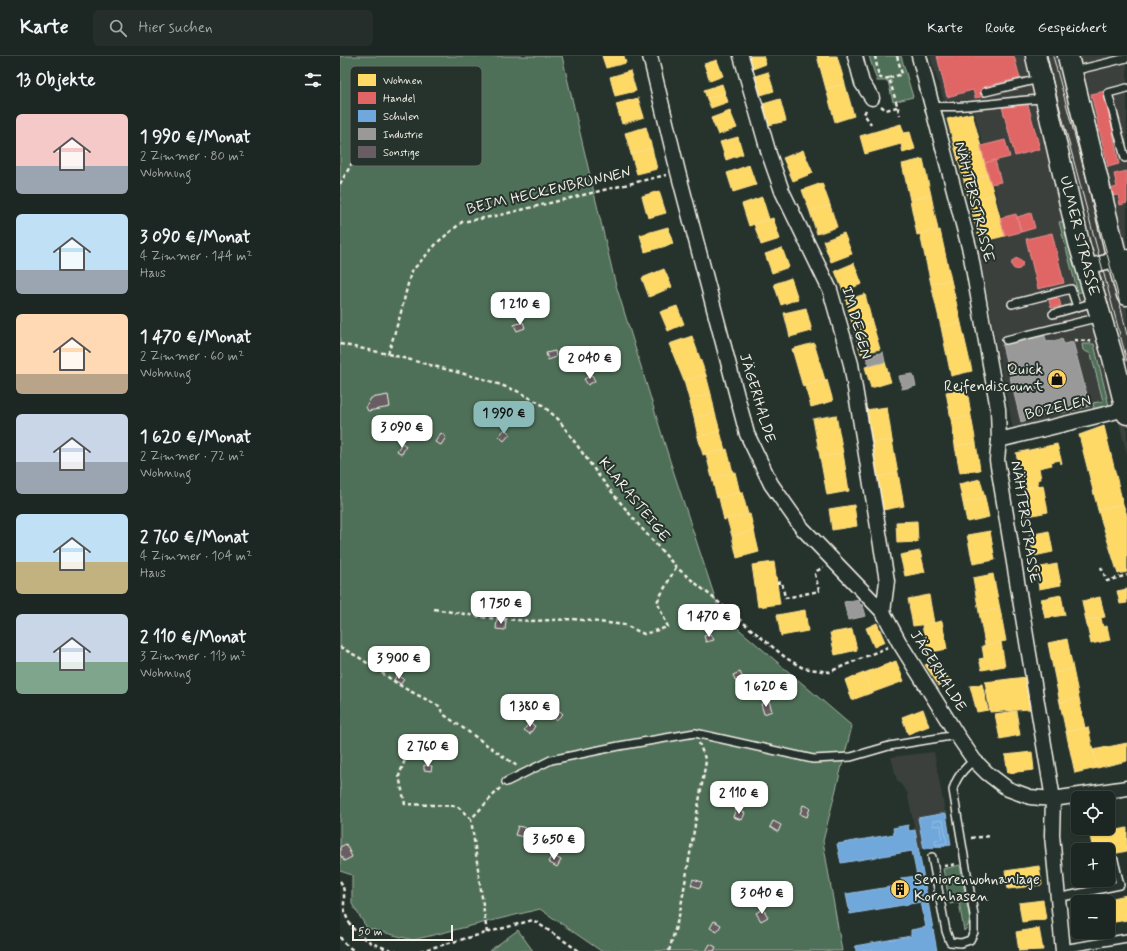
<!DOCTYPE html>
<html lang="de">
<head>
<meta charset="utf-8">
<style>
	:root { --surface:#1c2622; --page:#252e2a; --text:#f1f3f6; --muted:#a0a5a5; --line:#3a4340; --accent:#8bbbb9 }
	body { margin:0; font-family:Mynerve,sans-serif; background:var(--page); color:var(--text); height:100vh; display:flex; flex-direction:column; font-size:15px; white-space:nowrap }
	* { box-sizing:border-box; margin:0 }
	p { font-size:13px; color:var(--muted) }
	.icon { flex:none; width:22px; height:22px; fill:none; stroke:currentColor; stroke-width:2; stroke-linecap:round; stroke-linejoin:round }
	.map { position:relative; flex:1; overflow:hidden }
	.sheet { display:flex; flex-direction:column; background:var(--surface); width:340px }
	.sheet>* { flex:none }
	.fabs { position:absolute; left:731px; top:735px; display:grid; gap:8px }
	.fabs a { display:grid; place-items:center; width:44px; height:44px; border-radius:6px; background:var(--surface); box-shadow:0 1px 3px #0004,0 0 0 1px var(--line); font-size:20px }
	.scale { position:absolute; left:12px; bottom:10px; width:101px; box-sizing:border-box; padding-left:4px; border:2px solid #f4f1e8; border-top:0; font-size:11px; line-height:14px; white-space:nowrap; color:#f4f1e8; -webkit-text-stroke:3px #26332d; paint-order:stroke }
	.price { position:absolute; translate:-50% -34px; padding:0 9px; border-radius:8px; background:#fff; color:#222; font-size:13px; line-height:26px; filter:drop-shadow(0 1px 2px #0008) }
	.price::after { content:''; position:absolute; left:50%; top:24px; width:12px; height:9px; margin-left:-6px; background:inherit; clip-path:polygon(0 0,100% 0,50% 100%) }
	.price.active { background:var(--accent); color:#111 }
	ul { padding:0; list-style:none }
	li { display:flex; align-items:center; gap:12px; height:100px; padding:0 16px }
	li span { display:grid; place-items:center; flex:none; width:112px; height:80px; border-radius:6px; color:#555 }
	li>.icon { margin-inline-start:auto }
	span .icon { width:48px; height:48px; fill:#fffc; stroke-width:1 }
	li b { font-size:17px }
	h2 { display:flex; justify-content:space-between; align-items:center; height:48px; padding:0 16px; font-size:17px }
	header { display:flex; align-items:center; gap:24px; box-sizing:border-box; height:56px; padding:0 20px; background:var(--surface); border-bottom:1px solid var(--line) }
	header strong { font-size:19px }
	nav { display:flex; gap:22px; margin-inline-start:auto; font-size:14px }
	.search { width:280px; height:36px; background:var(--page); display:flex; align-items:center; gap:10px; box-sizing:border-box; padding:0 14px; border-radius:6px; color:var(--muted); font-size:15px }
	main { display:flex; flex:1; min-height:0 }
	.map>svg:first-child { display:block }
	.built { fill:#3a403d }
	.green { fill:#4f6f59; stroke:#a2b0a0 }
	.homes { fill:#ffd966; stroke:#fce08d }
	.shops { fill:#e06666; stroke:#e6908d }
	.schools { fill:#6fa8dc; stroke:#97bee0 }
	.industry { fill:#999; stroke:#b4b3b1 }
	.building { fill:#675d62; stroke:#f4f1e8 }
	.lines { fill:none; stroke-linecap:round; stroke-linejoin:round }
	.lane-casing { stroke:#f4f1e8; stroke-width:10 }
	.street-casing { stroke:#f4f1e8; stroke-width:17 }
	.secondary-casing { stroke:#f4f1e8; stroke-width:23 }
	.path { stroke:#f4f1e8; stroke-width:2.5; stroke-dasharray:4 3; stroke-linecap:butt }
	.lane { stroke:#26332d; stroke-width:7 }
	.street { stroke:#26332d; stroke-width:14 }
	.secondary { stroke:#26332d; stroke-width:20 }
	.tram { stroke:#f4f1e8; stroke-width:1 }
	.labels { text-anchor:middle; dominant-baseline:central; stroke-width:4; stroke-linejoin:round; paint-order:stroke }
	.street-label { font-size:15px; fill:#f4f1e8; stroke:#26332d }
	.poi-label { font-size:15px; fill:#f4f1e8; stroke:#26332d; text-anchor:end }
	.key { fill:#26332d; stroke:#646c65; stroke-width:1 }
	.key-label { font-size:11px; fill:#f4f1e8 }
</style>
</head>
<body>
<header>
<strong>Karte</strong>
<div class="search"><svg class="icon" aria-label="search" viewBox="0 0 24 24"><circle cx="10" cy="10" r="6"/><path d="M15 15l6 6"/></svg>Hier suchen</div>
<nav><a>Karte</a><a>Route</a><a>Gespeichert</a></nav>
</header>
<main>
<section class="sheet">
<h2>13 Objekte<svg class="icon" aria-label="filters" viewBox="0 0 24 24"><path d="M4 7h16M4 17h16"/><circle cx="9" cy="7" r="2"/><circle cx="15" cy="17" r="2"/></svg></h2>
<ul>
<li><span style="background:linear-gradient(#f6c9c9 65%,#9aa5b1 0)"><svg class="icon" aria-label="home" viewBox="0 0 24 24"><path d="M3 11l9-7 9 7M6 9v11h12V9"/></svg></span><div><b>1 990 €/Monat</b><p>2 Zimmer · 80 m²</p><p>Wohnung</p></div></li>
<li><span style="background:linear-gradient(#bfe0f5 70%,#9aa5b1 0)"><svg class="icon" aria-label="home" viewBox="0 0 24 24"><path d="M3 11l9-7 9 7M6 9v11h12V9"/></svg></span><div><b>3 090 €/Monat</b><p>4 Zimmer · 144 m²</p><p>Haus</p></div></li>
<li><span style="background:linear-gradient(#ffd9b3 75%,#b9a48a 0)"><svg class="icon" aria-label="home" viewBox="0 0 24 24"><path d="M3 11l9-7 9 7M6 9v11h12V9"/></svg></span><div><b>1 470 €/Monat</b><p>2 Zimmer · 60 m²</p><p>Wohnung</p></div></li>
<li><span style="background:linear-gradient(#c9d6e8 60%,#9aa5b1 0)"><svg class="icon" aria-label="home" viewBox="0 0 24 24"><path d="M3 11l9-7 9 7M6 9v11h12V9"/></svg></span><div><b>1 620 €/Monat</b><p>2 Zimmer · 72 m²</p><p>Wohnung</p></div></li>
<li><span style="background:linear-gradient(#bfe0f5 60%,#c2b280 0)"><svg class="icon" aria-label="home" viewBox="0 0 24 24"><path d="M3 11l9-7 9 7M6 9v11h12V9"/></svg></span><div><b>2 760 €/Monat</b><p>4 Zimmer · 104 m²</p><p>Haus</p></div></li>
<li><span style="background:linear-gradient(#c9d6e8 60%,#7fa58c 0)"><svg class="icon" aria-label="home" viewBox="0 0 24 24"><path d="M3 11l9-7 9 7M6 9v11h12V9"/></svg></span><div><b>2 110 €/Monat</b><p>3 Zimmer · 113 m²</p><p>Wohnung</p></div></li>
</ul>
</section>
<div class="map">
<svg width="787" height="895" viewBox="0 0 787 895">
	<rect width="100%" height="100%" fill="#26332d"/>
	<filter id="ink" filterUnits="userSpaceOnUse"><feTurbulence type="fractalNoise" baseFrequency=".025" numOctaves="2"/><feDisplacementMap in="SourceGraphic" scale="8" xChannelSelector="R" yChannelSelector="G"/><feConvolveMatrix kernelMatrix="1 2 1 2 8 2 1 2 1" color-interpolation-filters="sRGB"/></filter>
	<g filter="url(#ink)">
		<g class="built">
			<path d="M590,0H787V399L776,354L674,378L637,189L667,181L631,44L604,45Z"/>
			<path d="M594,696L611,789L579,793L567,736L557,724L551,701Z"/>
		</g>
		<g class="green">
			<path d="M0,0H222L275,226L330,405L380,557L512,670L483,785L502,895H261L200,853L73,884L27,872L12,848V819L0,815Z"/>
			<path d="M529,0H561L573,41L553,46L548,25H537Z"/>
			<path d="M726,165L744,235L738,237L719,166Z"/>
			<path d="M742,288H754L769,350L754,353L753,347L763,345L751,298L743,294Z"/>
			<path d="M620,809L630,864L627,872L624,875L619,846L610,848L603,813Z"/>
			<path d="M178,874L193,895H149Z"/>
		</g>
		<g class="homes">
			<path d="M262,0H284L286,7L266,12Z"/>
			<path d="M409,0H423L426,8L413,13Z"/>
			<path d="M477,0H497L505,28L486,33Z"/>
			<path d="M377,4L383,20L370,25L364,8Z"/>
			<path d="M290,15L296,35L275,40L270,21Z"/>
			<path d="M428,16L434,35L421,39L415,20Z"/>
			<path d="M382,28L385,37L367,43L364,34Z"/>
			<path d="M505,28L514,60L495,66L486,33Z"/>
			<path d="M385,37L388,46L371,52L367,43Z"/>
			<path d="M298,42L304,61L282,68L276,48Z"/>
			<path d="M440,43L446,65L429,69L423,48Z"/>
			<path d="M390,55L397,72L378,79L371,62Z"/>
			<path d="M632,57L643,98L618,104L607,63Z"/>
			<path d="M561,68L564,77L570,76L575,93L563,97L561,88L525,98L520,80Z"/>
			<path d="M306,71L312,92L291,98L285,77Z"/>
			<path d="M398,81L403,98L386,104L380,86Z"/>
			<path d="M312,92L317,113L297,118L291,98Z"/>
			<path d="M463,94L473,117L453,125L443,102Z"/>
			<path d="M643,98L648,118L624,125L618,104Z"/>
			<path d="M583,103L591,139L570,144L562,108Z"/>
			<path d="M409,109L416,129L393,136L387,117Z"/>
			<path d="M648,118L654,139L629,145L624,125Z"/>
			<path d="M482,127L490,149L470,156L462,134Z"/>
			<path d="M319,135L326,157L308,162L302,140Z"/>
			<path d="M591,139L598,174L577,179L570,144Z"/>
			<path d="M654,139L665,180L640,186L629,145Z"/>
			<path d="M422,141L429,163L409,170L402,148Z"/>
			<path d="M490,149L497,171L477,178L470,156Z"/>
			<path d="M433,162L440,183L421,189L414,168Z"/>
			<path d="M328,171L333,188L305,196L300,179Z"/>
			<path d="M600,174L611,224L591,228L580,178Z"/>
			<path d="M504,177L512,198L491,206L483,185Z"/>
			<path d="M442,192L449,211L432,217L425,198Z"/>
			<path d="M514,207L522,228L503,235L495,215Z"/>
			<path d="M324,213L332,231L309,241L302,222Z"/>
			<path d="M451,222L458,243L441,249L434,228Z"/>
			<path d="M611,224L621,267L601,271L591,228Z"/>
			<path d="M525,238L532,266L513,271L506,244Z"/>
			<path d="M337,250L344,268L328,275L320,256Z"/>
			<path d="M466,252L472,275L450,281L444,257Z"/>
			<path d="M532,266L540,293L521,298L513,271Z"/>
			<path d="M621,267L632,315L611,320L601,271Z"/>
			<path d="M352,280L366,319L344,325L329,288Z"/>
			<path d="M474,287L485,324L463,331L452,293Z"/>
			<path d="M545,306L551,326L531,332L525,311Z"/>
			<path d="M366,319L371,338L349,343L344,325Z"/>
			<path d="M487,324L493,345L471,351L465,330Z"/>
			<path d="M627,332L631,360L611,363L606,336Z"/>
			<path d="M371,338L375,357L354,362L349,343Z"/>
			<path d="M547,351L552,384L531,387L525,354Z"/>
			<path d="M375,357L380,375L358,381L354,362Z"/>
			<path d="M496,359L503,397L480,401L473,363Z"/>
			<path d="M631,360L636,387L615,390L611,363Z"/>
			<path d="M764,370L783,448L758,454L739,379Z"/>
			<path d="M380,375L385,394L363,399L358,381Z"/>
			<path d="M552,384L558,417L537,421L531,387Z"/>
			<path d="M636,387L640,414L620,417L615,390Z"/>
			<path d="M717,388L722,407L721,408L720,404L711,406L712,409L699,412L701,423L697,424L698,430L687,432L685,426L683,427L681,417H683L682,411L679,412L676,397Z"/>
			<path d="M387,393L393,416L372,422L366,398Z"/>
			<path d="M503,397L509,435L487,439L480,401Z"/>
			<path d="M395,416L400,437L377,442L372,422Z"/>
			<path d="M558,417L564,450L543,454L537,421Z"/>
			<path d="M640,423L645,442L623,447L619,428Z"/>
			<path d="M703,429L708,456L688,460L686,448H689L688,440H685L683,433Z"/>
			<path d="M402,436L408,458L384,464L379,442Z"/>
			<path d="M645,442L649,461L627,466L623,447Z"/>
			<path d="M783,448L787,459V516L778,518L758,454Z"/>
			<path d="M514,449L517,470L492,474L489,453Z"/>
			<path d="M410,458L414,475L392,480L387,463Z"/>
			<path d="M577,465L578,486L557,487L556,466Z"/>
			<path d="M414,475L419,496L397,502L392,480Z"/>
			<path d="M650,475L655,504L633,508L627,479Z"/>
			<path d="M709,475L713,496L694,500L689,479Z"/>
			<path d="M580,495L585,516L565,520L560,499Z"/>
			<path d="M434,506L440,548L418,551L412,509Z"/>
			<path d="M717,508L721,529L699,533L696,512Z"/>
			<path d="M653,518L660,553L639,556L633,522Z"/>
			<path d="M787,533V547L780,548L777,535Z"/>
			<path d="M589,539L594,567L573,570L568,543Z"/>
			<path d="M721,539L725,559L705,562L701,543Z"/>
			<path d="M760,541L765,561L746,565L742,545Z"/>
			<path d="M660,553L666,585L645,589L639,556Z"/>
			<path d="M465,554L468,575L441,580L437,559Z"/>
			<path d="M761,562L763,571L767,570L770,584L751,588L746,565Z"/>
			<path d="M602,565L607,593L587,597L582,569Z"/>
			<path d="M537,567L545,586L534,591L526,572Z"/>
			<path d="M512,573L517,594L495,599L490,577Z"/>
			<path d="M727,583L733,613L714,617L708,587Z"/>
			<path d="M661,586L665,610L642,614L639,603L644,602L642,590Z"/>
			<path d="M595,603L609,623L599,630L585,609Z"/>
			<path d="M556,605L564,625L531,637L524,617Z"/>
			<path d="M733,613L739,642L720,647L714,617Z"/>
			<path d="M524,617L531,637L512,644L505,624Z"/>
			<path d="M686,621L690,653L650,656L645,626Z"/>
			<path d="M642,628L648,654L637,656L630,630Z"/>
			<path d="M739,642L745,672L726,676L720,647Z"/>
			<path d="M583,653L589,670L568,678L562,661Z"/>
			<path d="M676,655L680,679L660,683L655,658Z"/>
			<path d="M748,671L757,712L735,717L726,676Z"/>
			<path d="M787,687V705L757,712L753,694Z"/>
			<path d="M692,696L694,714L668,717L665,699Z"/>
			<path d="M787,772V795L768,799V794H753L750,780Z"/>
			<path d="M699,810L702,829L668,833L665,815Z"/>
			<path d="M787,839V864L769,867L768,846H764L763,844Z"/>
			<path d="M703,844L706,863L682,866L679,847Z"/>
			<path d="M699,872L703,894L679,895L676,876Z"/>
		</g>
		<g class="shops">
			<path d="M597,0H674L680,22L644,31L646,40L635,42L633,34L607,41Z"/>
			<path d="M765,35L779,108L768,111L751,38Z"/>
			<path d="M687,45L700,93L675,100L662,51Z"/>
			<path d="M665,84L670,101L645,107L641,90Z"/>
			<path d="M655,104L661,126L651,128L645,107Z"/>
			<path d="M787,115V147L780,149L778,139L771,140L770,133L777,131L774,118Z"/>
			<path d="M691,157L695,172L681,176L677,161Z"/>
			<path d="M676,158L681,176L665,180L660,162Z"/>
			<path d="M712,177L724,227L698,233L686,183Z"/>
			<circle cx="677" cy="208" r="5.5"/>
			<path d="M711,241H715L719,243L721,250L711,252L709,245Z"/>
		</g>
		<g class="schools">
			<path d="M606,757L611,789L584,793L578,762Z"/>
			<path d="M603,764L607,787L596,789L595,784L602,783L601,769L593,770V765Z"/>
			<path d="M568,769L569,775L575,774L597,895H516L515,890L571,880V874L586,871L581,846L510,858L506,838L562,829L561,822L577,820L572,795L501,807L497,788L554,778L553,772Z"/>
		</g>
		<g class="industry">
			<path d="M704,278L707,286L722,283L724,288L733,286L750,350L720,357L719,355L681,366L662,289Z"/>
			<path d="M543,296L545,306L529,310L526,301Z"/>
			<path d="M573,318L576,330L562,333L559,320Z"/>
			<path d="M519,543L520,549L522,548L524,553L526,560L508,564L504,546Z"/>
		</g>
		<g class="building">
			<path d="M183,266L185,272L177,275L174,269Z"/>
			<path d="M215,295L216,301L208,304L206,297Z"/>
			<path d="M252,319L255,325L248,329L244,323Z"/>
			<path d="M48,339L50,351L28,355L26,351L31,342Z"/>
			<path d="M165,373L170,378L164,385L159,380Z"/>
			<path d="M101,377L106,381L101,389L95,386Z"/>
			<path d="M62,387L66,390L62,398L57,395Z"/>
			<path d="M157,564L166,565L165,574L156,573Z"/>
			<path d="M371,578L374,584L366,586L364,580Z"/>
			<path d="M400,616L405,627L398,630L393,619Z"/>
			<path d="M57,619L64,623L61,628L54,624Z"/>
			<path d="M429,645L432,655L424,658L421,648Z"/>
			<path d="M220,655L223,658L216,664L213,660Z"/>
			<path d="M189,667L195,670L190,678L184,674Z"/>
			<path d="M84,709L92,710L91,715L84,714Z"/>
			<path d="M463,749L470,752L467,761L460,758Z"/>
			<path d="M396,753L405,757L402,764L393,761Z"/>
			<path d="M433,765L441,769L438,776L430,771Z"/>
			<path d="M178,770L186,772L184,781L175,779Z"/>
			<path d="M6,788L12,801L4,805L0,798V791Z"/>
			<path d="M212,799L221,804L217,811L208,806Z"/>
			<path d="M353,823L362,826L360,832L351,829Z"/>
			<path d="M423,853L428,861L421,865L416,857Z"/>
			<path d="M374,865L381,869L377,876L370,872Z"/>
			<path d="M370,888L376,891L374,895H366Z"/>
		</g>
		<g class="lines">
			<defs>
				<g id="lane">
					<path d="M733,15L787,2"/>
					<path d="M787,32L768,37L785,102L787,101"/>
					<path d="M645,36L699,23"/>
					<path d="M592,50C630,53 668,44 705,43"/>
					<path d="M672,248L731,233L737,251"/>
					<path d="M713,258L755,246"/>
					<path d="M666,284L760,261"/>
					<path d="M166,726L211,704L279,690L355,677L473,703L511,701L549,690L617,679"/>
					<path d="M592,801L606,875L610,886L621,887L630,884L634,876V859L613,734C616,721 624,713 634,704"/>
					<path d="M717,842L780,829L774,804"/>
					<path d="M723,893L787,882"/>
				</g>
				<g id="street">
					<path d="M310,0L338,116L407,378L431,428L462,472L543,556L559,586L617,679L634,704L647,717L668,733L690,741L713,743L787,732"/>
					<path d="M401,0L429,98L442,135L490,234L511,308L547,525L543,556"/>
					<path d="M515,0L522,27L532,42"/>
					<path d="M579,0L630,195L658,353L659,384L657,404L713,743L712,779L723,895"/>
					<path d="M746,211L787,201"/>
					<path d="M659,384L786,353"/>
				</g>
				<g id="secondary">
					<path d="M696,0L739,187L773,302L787,358"/>
					<path d="M728,0L777,203L787,239"/>
				</g>
			</defs>
			<use href="#lane" class="lane-casing"/>
			<use href="#street" class="street-casing"/>
			<use href="#secondary" class="secondary-casing"/>
			<g class="path">
				<path d="M535,0L539,21L543,23L549,22"/>
				<path d="M557,0L562,18L549,22L560,59"/>
				<path d="M541,50L546,54L557,51"/>
				<path d="M526,54L524,58L531,68"/>
				<path d="M0,128L32,72L37,55L36,37L33,27L24,14"/>
				<path d="M734,284L751,285"/>
				<path d="M0,288L48,298L147,324L177,335L201,348L219,364L259,420L297,467L336,511L446,602L463,612L489,616L548,591"/>
				<path d="M48,298L60,260L71,216L99,185L122,166L160,159L326,119"/>
				<path d="M761,511L767,525L787,519"/>
				<path d="M437,527L442,526L445,542L479,535L475,518L477,515L483,511"/>
				<path d="M94,553L148,562L191,565L233,563L285,569L304,578L328,571L317,546L336,511"/>
				<path d="M0,591L20,602L64,632L99,650L103,658L177,710"/>
				<path d="M72,685L59,720L65,748L117,750L131,763"/>
				<path d="M631,782L651,780"/>
				<path d="M604,810L617,808"/>
				<path d="M0,825C5,831 4,841 4,849C6,877 32,890 56,895"/>
				<path d="M147,877L131,763L160,732"/>
				<path d="M0,881L4,887L14,895"/>
				<path d="M80,895L193,864L239,895"/>
				<path d="M329,895L340,856L366,705L359,687"/>
			</g>
			<use href="#lane" class="lane"/>
			<use href="#street" class="street"/>
			<use href="#secondary" class="secondary"/>
			<g class="tram">
				<path d="M706,0L787,305"/>
				<path d="M713,0L776,231L787,279"/>
			</g>
		</g>
	</g>
	<defs>
		<symbol id="shop-disc" viewBox="-11 -11 22 22"><circle r="9.5" fill="#ffd166" stroke="#26332d"/><path d="M-5-2.5h2.3a2.7 3.5 0 0 1 5.4 0H5L5.5 6h-11ZM-1.5-2.5h3a1.5 2.3 0 0 0-3 0Z" fill="#111"/></symbol>
		<symbol id="building-disc" viewBox="-11 -11 22 22"><circle r="9.5" fill="#ffd166" stroke="#26332d"/><path d="M-4-6H4V6H1V3H-1V6H-4ZM-2.5-4.3h1.7v1.8h-1.7ZM.8-4.3h1.7v1.8H.8ZM-2.5-1h1.7V.8h-1.7ZM.8-1h1.7V.8H.8Z" fill="#111"/></symbol>
	</defs>
	<g fill-rule="evenodd">
		<use href="#shop-disc" x="706" y="312" width="22" height="22"/>
		<use href="#building-disc" x="549" y="822" width="22" height="22"/>
	</g>
	<g class="labels">
		<g class="street-label">
			<text transform="translate(209 135) rotate(-13)">BEIM HECKENBRUNNEN</text>
			<text transform="translate(634 146) rotate(76)">NÄHTERSTRASSE</text>
			<text transform="translate(739 180) rotate(76)">ULMER STRASSE</text>
			<text transform="translate(516 267) rotate(74)">IM DEGEN</text>
			<text transform="translate(417 342) rotate(73)">JÄGERHALDE</text>
			<text transform="translate(718 352) rotate(-13)">BOZELEN</text>
			<text transform="translate(294 444) rotate(51)">KLARASTEIGE</text>
			<text transform="translate(685 466) rotate(81)">NÄHTERSTRASSE</text>
			<text transform="translate(598 615) rotate(58)">JÄGERHALDE</text>
		</g>
		<g class="poi-label">
			<text x="703" y="314">Quick<tspan x="703" dy="17">Reifendiscount</tspan></text>
			<text x="574" y="824" text-anchor="start">Seniorenwohnanlage<tspan x="574" dy="17">Kornhasen</tspan></text>
		</g>
	</g>
	<rect x="10" y="10" width="132" height="100" rx="6" class="key"/>
	<rect x="18" y="18" width="18" height="12" fill="#ffd966"/>
	<rect x="18" y="36" width="18" height="12" fill="#e06666"/>
	<rect x="18" y="54" width="18" height="12" fill="#6fa8dc"/>
	<rect x="18" y="72" width="18" height="12" fill="#999"/>
	<rect x="18" y="90" width="18" height="12" fill="#675d62"/>
	<g class="key-label">
		<text x="43" y="28">Wohnen</text>
		<text x="43" y="46">Handel</text>
		<text x="43" y="64">Schulen</text>
		<text x="43" y="82">Industrie</text>
		<text x="43" y="100">Sonstige</text>
	</g>
</svg>
<div class="fabs">
<a><svg class="icon" aria-label="locate" viewBox="0 0 24 24"><circle cx="12" cy="12" r="6"/><path d="M12 2v4M12 18v4M2 12h4M18 12h4"/></svg></a>
<a>+</a>
<a>−</a>
</div>
<div class="scale">50 m</div>
<b class="price" style="left:180px;top:270px">1 210 €</b>
<b class="price" style="left:250px;top:324px">2 040 €</b>
<b class="price active" style="left:164px;top:379px">1 990 €</b>
<b class="price" style="left:62px;top:393px">3 090 €</b>
<b class="price" style="left:161px;top:569px">1 750 €</b>
<b class="price" style="left:369px;top:582px">1 470 €</b>
<b class="price" style="left:59px;top:624px">3 900 €</b>
<b class="price" style="left:426px;top:652px">1 620 €</b>
<b class="price" style="left:190px;top:672px">1 380 €</b>
<b class="price" style="left:88px;top:712px">2 760 €</b>
<b class="price" style="left:399px;top:759px">2 110 €</b>
<b class="price" style="left:214px;top:805px">3 650 €</b>
<b class="price" style="left:422px;top:859px">3 040 €</b>
</div>
</main>
</body>
</html>
